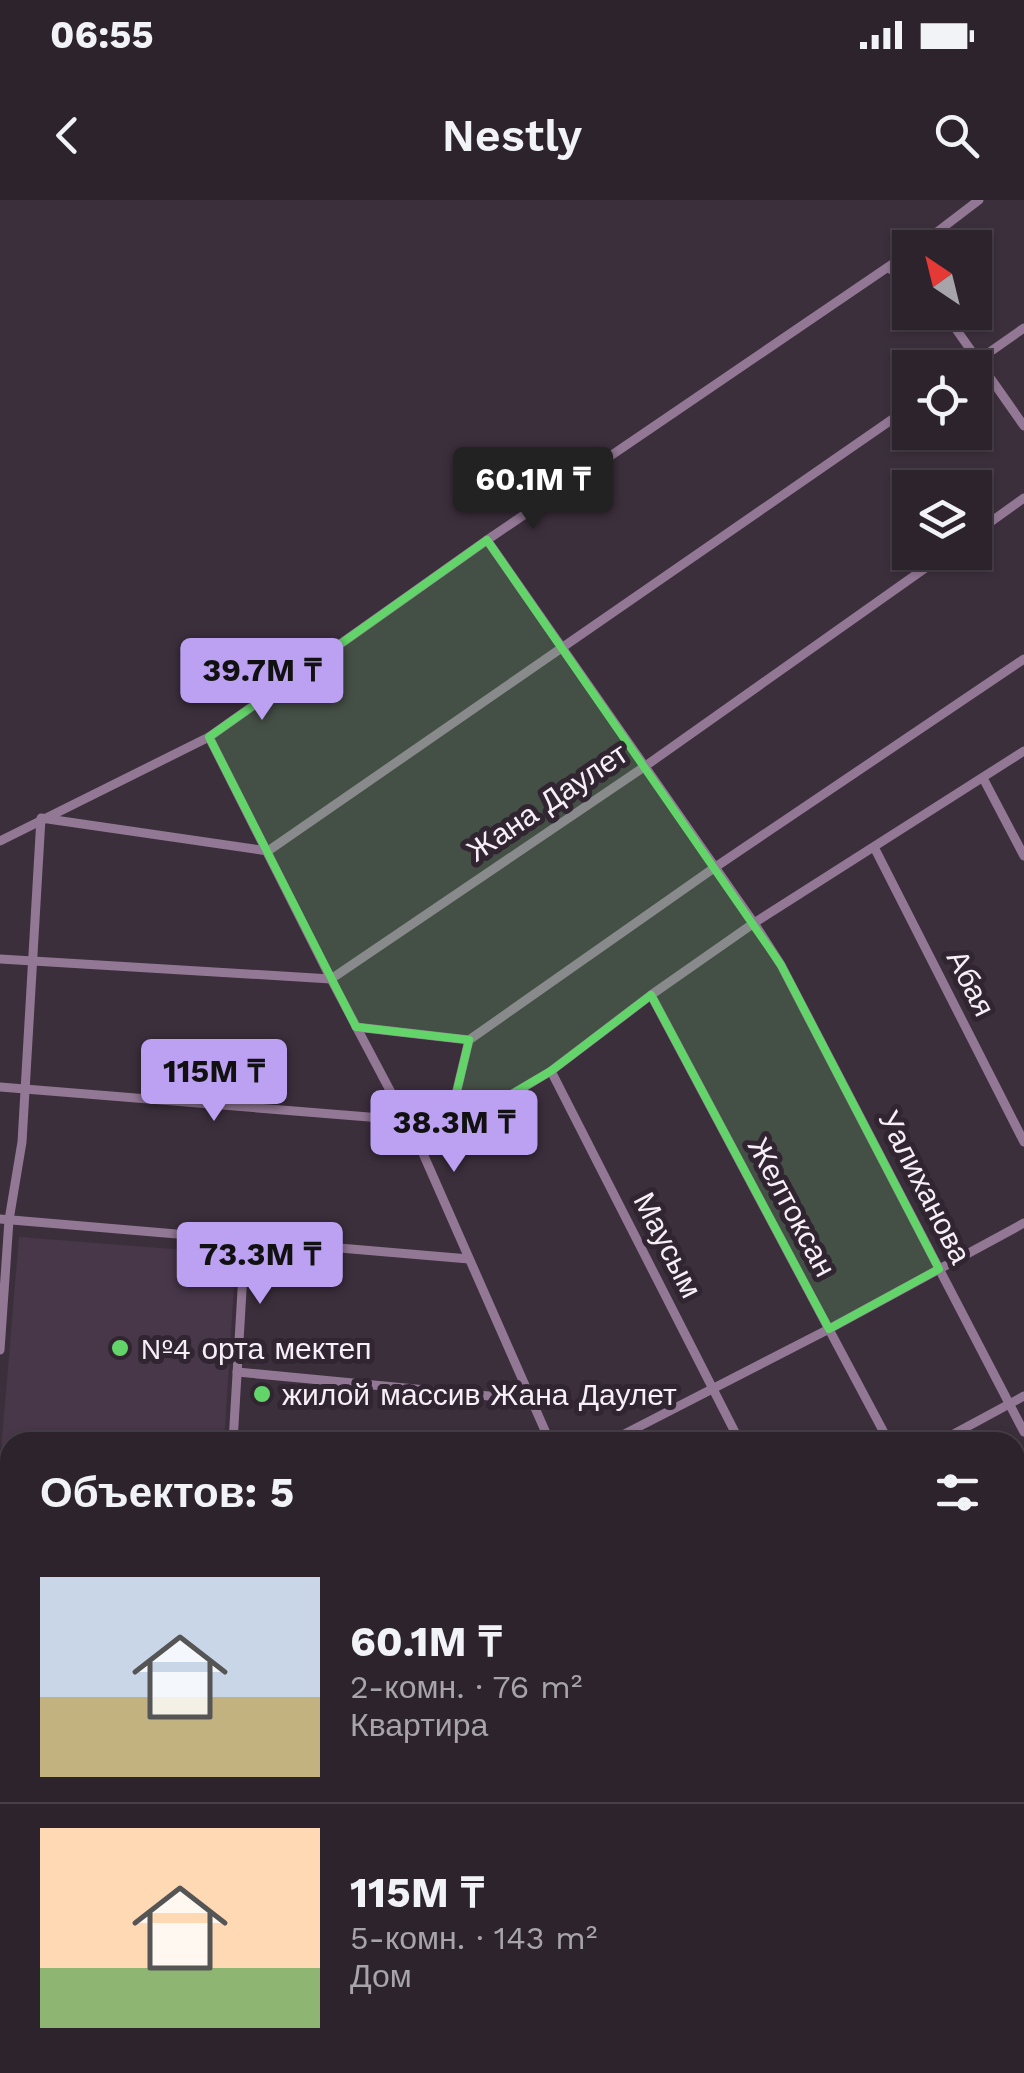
<!DOCTYPE html>
<html lang="ru">
<head>
<meta charset="utf-8">
<style>
	:root { --surface:#2d232d; --page:#392f39; --text:#f1f3f6; --muted:#a7a4aa; --line:#484049; --accent:#bca0f2 }
	body { margin:0; font-family:"Work Sans",sans-serif; background:var(--page); color:var(--text); height:100vh; display:flex; flex-direction:column; font-size:38px; white-space:nowrap }
	* { box-sizing:border-box; margin:0 }
	p { font-size:32px; color:var(--muted) }
	.icon { flex:none; width:55px; height:55px; fill:none; stroke:currentColor; stroke-width:2; stroke-linecap:round; stroke-linejoin:round }
	.map { position:relative; flex:1; overflow:hidden }
	.panel { position:absolute; left:0px; top:1232px; width:1025px; height:642px; display:flex; flex-direction:column; background:var(--surface); border-radius:30px 30px 0 0; box-shadow:0 2px 8px #0004,0 0 0 2px var(--line) }
	.panel>* { flex:none }
	.needle { width:65px; rotate:325deg }
	.tools { position:absolute; left:892px; top:30px; display:grid; gap:20px }
	.tools a { display:grid; place-items:center; width:100px; height:100px; border-radius:0px; background:var(--surface); box-shadow:0 2px 8px #0004,0 0 0 2px var(--line); font-size:50px }
	.price { position:absolute; translate:-50% -85px; padding:0 22px; border-radius:10px; background:var(--accent); color:#111; font-size:32px; line-height:65px; filter:drop-shadow(0 2px 5px #0008) }
	.price::after { content:''; position:absolute; left:50%; top:60px; width:30px; height:22px; margin-left:-15px; background:inherit; clip-path:polygon(0 0,100% 0,50% 100%) }
	.price.selected { background:#222; color:#fff }
	ul { padding:0; list-style:none }
	li { display:flex; align-items:center; gap:30px; height:250px; padding:0 40px }
	li+li { border-top:2px solid var(--line) }
	li span { display:grid; place-items:center; flex:none; width:280px; height:200px; border-radius:0px; color:#555 }
	li>.icon { margin-inline-start:auto }
	span .icon { width:120px; height:120px; fill:#fffc; stroke-width:1 }
	li b { font-size:42px }
	h2 { display:flex; justify-content:space-between; align-items:center; height:120px; padding:0 40px; font-size:42px }
	.status { display:flex; justify-content:space-between; align-items:center; height:70px; padding:0 50px; background:var(--surface); direction:ltr }
	.status svg { height:28px; fill:currentColor }
	header { display:flex; justify-content:space-between; align-items:center; height:130px; padding:0 40px; background:var(--surface); font-size:45px; font-weight:600 }
	.map>svg:first-child { display:block }
	.built { fill:#483749 }
	.lines { fill:none; stroke-linecap:round; stroke-linejoin:round }
	.minor { stroke:#937895; stroke-width:9 }
	.marked { fill:#63d469; fill-opacity:0.2; stroke:#63d469; stroke-width:8; stroke-linejoin:round }
	.poi-dot { fill:#63d469; stroke:#312532; stroke-width:4 }
	.labels { text-anchor:middle; dominant-baseline:central; stroke-width:10; stroke-linejoin:round; paint-order:stroke }
	.street-label { font-size:30px; fill:#f7eff7; stroke:#312532 }
	.poi-label { font-size:30px; fill:#f7eff7; stroke:#312532; text-anchor:start }
</style>
</head>
<body>
<div class="status"><b>06:55</b><svg viewBox="0 0 49 12"><path d="M0 12V9h3v3zM5 12V6h3v6zM10 12V3h3v9zM15 12V0h3v12zM26 1h20v11H26zM47 4h2v5h-2z"/></svg></div>
<header><svg class="icon" aria-label="back" viewBox="0 0 24 24"><path d="M15 5l-7 7 7 7"/></svg>Nestly<svg class="icon" aria-label="search" viewBox="0 0 24 24"><circle cx="10" cy="10" r="6"/><path d="M15 15l6 6"/></svg></header>
<div class="map">
<svg width="1024" height="1873" viewBox="0 0 1024 1873">
	<rect width="100%" height="100%" fill="#3c2f3c"/>
	<g class="built">
		<path d="M19,1037L236,1054L224,1242H10V1354L0,1355V1263Z"/>
		<path d="M319,1865H739L749,1873H312Z"/>
	</g>
	<g class="lines">
		<g class="minor">
			<path d="M916,48L979,0"/>
			<path d="M910,52L487,340L754,723L1024,551"/>
			<path d="M889,68L910,83"/>
			<path d="M944,112L1024,226"/>
			<path d="M967,168L1024,128"/>
			<path d="M975,333L1024,298"/>
			<path d="M983,578L1024,656"/>
			<path d="M0,641L209,537"/>
			<path d="M874,647L1024,942"/>
			<path d="M0,759L331,779L209,537L487,340"/>
			<path d="M651,795L889,1242"/>
			<path d="M356,827L469,840"/>
			<path d="M551,871L740,1242"/>
			<path d="M0,887L406,920"/>
			<path d="M447,932L469,840L714,668L1024,459"/>
			<path d="M421,949L331,779L644,567L948,352"/>
			<path d="M0,1019L469,1059"/>
			<path d="M0,1150L9,1020L22,942L41,618L268,651L910,207"/>
			<path d="M237,1172L531,1200"/>
			<path d="M233,1242L245,1040"/>
			<path d="M550,1242L421,949L551,871L651,795L754,723L781,765L1024,1232"/>
			<path d="M609,1242L829,1129L1024,1023"/>
			<path d="M939,1242L1024,1196"/>
			<path d="M0,1364L10,1363"/>
			<path d="M1015,1375L1024,1370"/>
			<path d="M1015,1495L1024,1511"/>
			<path d="M0,1501L10,1499"/>
			<path d="M0,1520L6,1573L10,1579"/>
			<path d="M1015,1652L1024,1667"/>
			<path d="M1015,1731L1024,1725"/>
			<path d="M0,1735L10,1740"/>
			<path d="M0,1871L4,1873"/>
			<path d="M45,1873L49,1865"/>
			<path d="M794,1873L805,1865"/>
		</g>
	</g>
	<path class="marked" d="M487,340L781,765L939,1069L829,1129L651,795L551,871L447,932L469,840L356,827L209,537Z"/>
	<g class="poi-dot">
		<circle cx="120" cy="1148" r="10"/>
		<circle cx="262" cy="1194" r="10"/>
	</g>
	<g class="labels">
		<g class="street-label">
			<text transform="translate(547 602) rotate(-34)">Жана Даулет</text>
			<text transform="translate(971 783) rotate(63)">Абая</text>
			<text transform="translate(925 987) rotate(63)">Уалиханова</text>
			<text transform="translate(792 1007) rotate(62)">Желтоксан</text>
			<text transform="translate(668 1045) rotate(63)">Маусым</text>
		</g>
		<g class="poi-label">
			<text x="140" y="1148">№4 орта мектеп</text>
			<text x="282" y="1194">жилой массив Жана Даулет</text>
		</g>
	</g>
</svg>
<div class="tools">
<a><svg class="needle" viewBox="-14 -14 28 28"><path d="M0-13l5 13h-10z" fill="#e53935"/><path d="M0 13l5-13h-10z" fill="#a7a4aa"/></svg></a>
<a><svg class="icon" aria-label="locate" viewBox="0 0 24 24"><circle cx="12" cy="12" r="6"/><path d="M12 2v4M12 18v4M2 12h4M18 12h4"/></svg></a>
<a><svg class="icon" aria-label="layers" viewBox="0 0 24 24"><path d="M12 4l9 5-9 5-9-5zM3 14l9 5 9-5"/></svg></a>
</div>
<b class="price selected" style="left:533px;top:332px">60.1M ₸</b>
<b class="price" style="left:262px;top:523px">39.7M ₸</b>
<b class="price" style="left:214px;top:924px">115M ₸</b>
<b class="price" style="left:454px;top:975px">38.3M ₸</b>
<b class="price" style="left:260px;top:1107px">73.3M ₸</b>
<section class="panel">
<h2>Объектов: 5<svg class="icon" aria-label="filters" viewBox="0 0 24 24"><path d="M4 7h16M4 17h16"/><circle cx="9" cy="7" r="2"/><circle cx="15" cy="17" r="2"/></svg></h2>
<ul>
<li><span style="background:linear-gradient(#c9d6e8 60%,#c2b280 0)"><svg class="icon" aria-label="home" viewBox="0 0 24 24"><path d="M3 11l9-7 9 7M6 9v11h12V9"/></svg></span><div><b>60.1M ₸</b><p>2-комн. · 76 m²</p><p>Квартира</p></div></li>
<li><span style="background:linear-gradient(#ffd9b3 70%,#8fb573 0)"><svg class="icon" aria-label="home" viewBox="0 0 24 24"><path d="M3 11l9-7 9 7M6 9v11h12V9"/></svg></span><div><b>115M ₸</b><p>5-комн. · 143 m²</p><p>Дом</p></div></li>
</ul>
</section>
</div>
</body>
</html>
